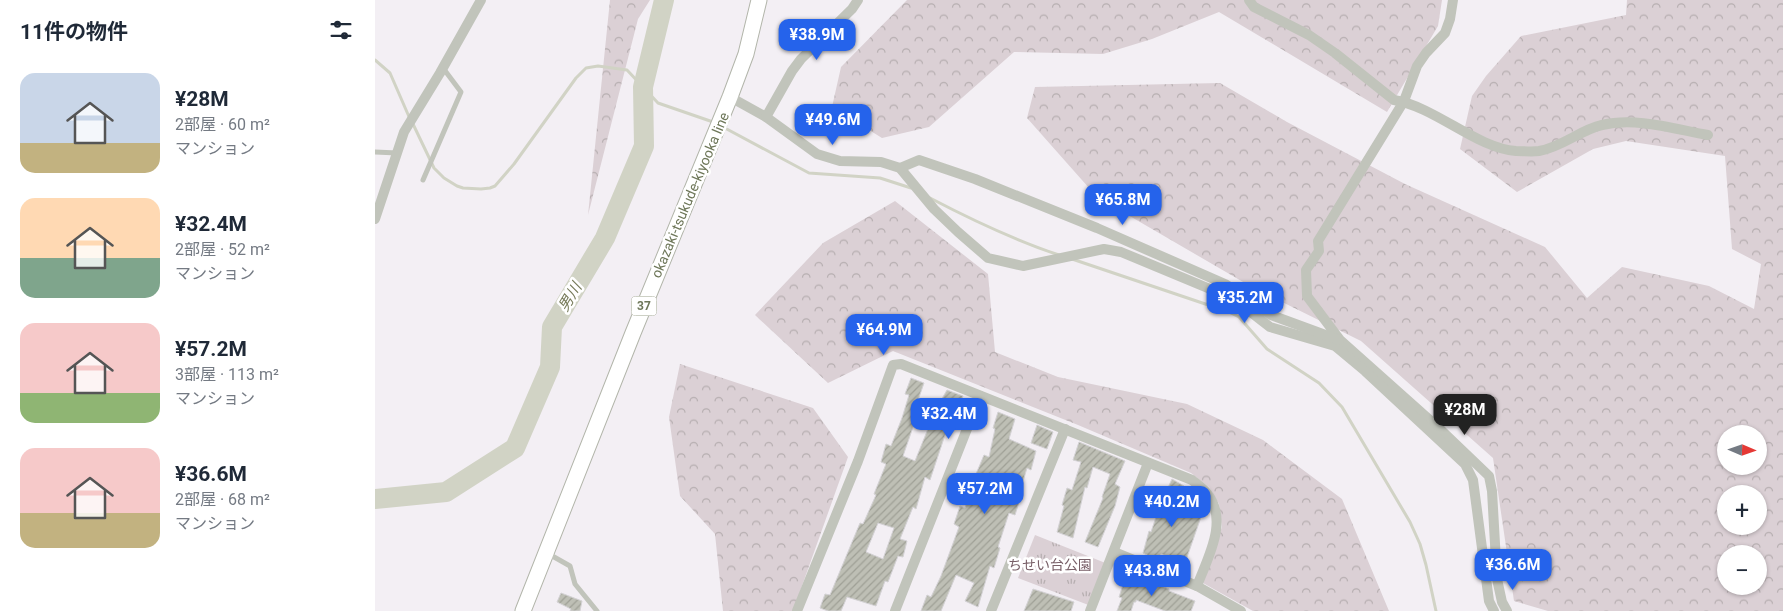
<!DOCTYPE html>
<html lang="ja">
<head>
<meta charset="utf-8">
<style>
	:root { --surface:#fff; --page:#f6f6f7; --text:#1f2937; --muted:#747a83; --accent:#2563eb }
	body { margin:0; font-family:Roboto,"Noto Sans JP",sans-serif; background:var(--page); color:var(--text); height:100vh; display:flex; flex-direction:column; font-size:19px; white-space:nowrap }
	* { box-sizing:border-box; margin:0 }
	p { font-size:16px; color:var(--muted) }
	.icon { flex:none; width:28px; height:28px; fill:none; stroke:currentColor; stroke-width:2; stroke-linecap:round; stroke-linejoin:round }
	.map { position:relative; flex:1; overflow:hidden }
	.details { display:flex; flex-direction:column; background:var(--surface); width:375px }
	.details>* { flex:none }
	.needle { width:32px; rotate:92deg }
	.tools { position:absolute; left:1342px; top:425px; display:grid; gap:10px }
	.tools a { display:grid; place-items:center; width:50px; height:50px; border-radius:50%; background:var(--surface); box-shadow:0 1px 4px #0004; font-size:25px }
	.price { position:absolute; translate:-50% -42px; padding:0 11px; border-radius:10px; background:var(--accent); color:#fff; font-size:16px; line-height:32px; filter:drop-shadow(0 1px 2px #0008) }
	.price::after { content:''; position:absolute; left:50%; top:30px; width:15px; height:11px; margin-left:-8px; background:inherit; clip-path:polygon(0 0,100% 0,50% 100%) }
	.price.on { background:#222; color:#fff }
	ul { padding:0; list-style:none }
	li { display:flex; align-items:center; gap:15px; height:125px; padding:0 20px }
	li span { display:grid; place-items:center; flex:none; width:140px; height:100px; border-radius:15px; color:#555 }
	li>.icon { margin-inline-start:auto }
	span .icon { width:60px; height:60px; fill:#fffc; stroke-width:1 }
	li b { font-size:21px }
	h2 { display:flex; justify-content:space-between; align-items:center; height:60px; padding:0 20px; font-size:21px }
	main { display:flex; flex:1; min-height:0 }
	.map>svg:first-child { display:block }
	.grass { fill:url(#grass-tufts) }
	.forest { fill:url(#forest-crowns); fill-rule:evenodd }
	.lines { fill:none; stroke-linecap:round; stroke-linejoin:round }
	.stream { stroke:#d1d3c5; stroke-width:3 }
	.river { stroke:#d1d3c5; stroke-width:20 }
	.building { fill:url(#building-hatch); stroke:#d4d2d5; fill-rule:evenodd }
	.primary-casing { stroke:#b2b5aa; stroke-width:17 }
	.service { stroke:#c1c4bb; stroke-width:5 }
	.minor { stroke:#c1c4bb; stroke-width:10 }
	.primary { stroke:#fff; stroke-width:15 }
	.labels { text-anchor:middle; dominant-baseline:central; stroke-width:5; stroke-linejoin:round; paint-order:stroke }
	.shield { fill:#fff; stroke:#9aa08b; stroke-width:1 }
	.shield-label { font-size:12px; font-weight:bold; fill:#6e7759 }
	.street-label { font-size:14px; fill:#6e7759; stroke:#fff }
	.park-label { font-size:14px; fill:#796068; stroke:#fff }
	.water-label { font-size:15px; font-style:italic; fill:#757958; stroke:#fff }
</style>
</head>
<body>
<main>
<section class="details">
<h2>11件の物件<svg class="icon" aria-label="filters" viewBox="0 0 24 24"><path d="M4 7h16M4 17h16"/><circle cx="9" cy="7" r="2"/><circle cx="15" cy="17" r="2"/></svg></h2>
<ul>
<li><span style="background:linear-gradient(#c9d6e8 70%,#c2b280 0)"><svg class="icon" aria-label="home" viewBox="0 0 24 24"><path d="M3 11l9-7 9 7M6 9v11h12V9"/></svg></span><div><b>¥28M</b><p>2部屋 · 60 m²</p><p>マンション</p></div></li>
<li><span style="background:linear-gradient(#ffd9b3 60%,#7fa58c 0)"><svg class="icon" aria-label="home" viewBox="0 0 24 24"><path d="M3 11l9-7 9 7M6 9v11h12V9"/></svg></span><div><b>¥32.4M</b><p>2部屋 · 52 m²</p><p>マンション</p></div></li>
<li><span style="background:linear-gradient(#f6c9c9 70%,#8fb573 0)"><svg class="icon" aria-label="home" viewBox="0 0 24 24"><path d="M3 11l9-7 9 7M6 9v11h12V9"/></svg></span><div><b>¥57.2M</b><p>3部屋 · 113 m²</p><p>マンション</p></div></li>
<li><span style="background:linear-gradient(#f6c9c9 65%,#c2b280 0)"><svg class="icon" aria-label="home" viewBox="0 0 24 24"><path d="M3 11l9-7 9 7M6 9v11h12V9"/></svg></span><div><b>¥36.6M</b><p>2部屋 · 68 m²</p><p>マンション</p></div></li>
</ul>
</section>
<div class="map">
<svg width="1408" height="611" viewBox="0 0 1408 611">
	<defs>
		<pattern id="grass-tufts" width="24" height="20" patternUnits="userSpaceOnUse" patternTransform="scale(1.25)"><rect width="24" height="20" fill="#dbd0d5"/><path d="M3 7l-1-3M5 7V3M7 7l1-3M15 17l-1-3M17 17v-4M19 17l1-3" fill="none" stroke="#b6aeb0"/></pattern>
		<pattern id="forest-crowns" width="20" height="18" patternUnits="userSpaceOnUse" patternTransform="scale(1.25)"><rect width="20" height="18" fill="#dbd0d5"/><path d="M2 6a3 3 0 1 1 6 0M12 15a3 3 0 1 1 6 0" fill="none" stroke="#b6aeb0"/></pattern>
		<pattern id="building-hatch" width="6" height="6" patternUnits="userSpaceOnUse" patternTransform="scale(1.25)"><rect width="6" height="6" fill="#bebfb5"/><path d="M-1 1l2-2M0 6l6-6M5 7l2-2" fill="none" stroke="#9fa096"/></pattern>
	</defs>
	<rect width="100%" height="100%" fill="#f3eff4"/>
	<path class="grass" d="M660,535L733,564L716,606L643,578Z"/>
	<g class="forest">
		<path d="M235,0H275L263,19L213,215Z"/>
		<path d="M532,0H1067L1063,26L1012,112L844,12L777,39L728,54L639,52L554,127L507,138L457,107L466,67Z"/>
		<path d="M1252,0H1408V611H1173L1139,601L1118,458L986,341L875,286L722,197L652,118L660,87L845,83L912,122L1030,184L1170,247L1212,298L1247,267L1334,286L1379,309L1386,264L1357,249L1350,156L1251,141L1218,149L1142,192L1085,149L1097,96L1111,76L1146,36L1251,15ZM1351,434H1384V466H1351ZM1351,494H1384V526H1351ZM1351,554H1384V586H1351Z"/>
		<path d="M520,201L613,274L620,352L683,377L812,404L888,440L967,499L1014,611H878L828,583L847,527L844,504L834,487L816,473L703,425L518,351L453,383L380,315L448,243Z"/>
		<path d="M305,364L438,408L473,457L418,611H348L340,534L305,496L294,417Z"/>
	</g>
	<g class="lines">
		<g class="stream">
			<path d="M0,60L15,73L35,119"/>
			<path d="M38,124L59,168L69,178L82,186L88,188L106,189L115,188L120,186L139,164L201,78L211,68L223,66L252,70L283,103L341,123"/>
			<path d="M348,127L434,173L505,178L536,188"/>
			<path d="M555,198C597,220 639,240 684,255"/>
			<path d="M697,259L854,312L864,317L892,349L944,383L967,407L1035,522L1045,544L1051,565L1061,611"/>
		</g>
		<path class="river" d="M0,499L71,492L140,448L175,367L177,327L230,238L269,146L268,87L289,0"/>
	</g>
	<g class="building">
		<path d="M536,378L549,383L542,403L546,404L528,456L540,461L561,409L572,390L588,396L583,412L582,411L572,432H571L555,480L550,477L541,509L538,507L525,539L532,541L528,557L523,556L513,582L510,581L501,606L472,597L466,611H453L445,608L450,594L455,595L485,523L488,524L501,495L499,494L511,464L506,462L511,444L516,446L527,418L534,395L530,394ZM503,523L519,528L508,559L491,552Z"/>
		<path d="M623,412L640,419L634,439L661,451L656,470L652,468L643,498L645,499L640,515L634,513L623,547L625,548L619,568L615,566L603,607L590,601L599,583L581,575L566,611H546L552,595L556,597L566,576L584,527L579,524L585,506L590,508L601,474L609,455L614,457L620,429L618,428Z"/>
		<path d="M662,425L678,432L672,449L656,443Z"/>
		<path d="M704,442L750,461L740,484L745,487L740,506L723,547L710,542L728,498L727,497L735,474L718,467L712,488L710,487L698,538L682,532L689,506L687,505L692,488L697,490L706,462L698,460Z"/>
		<path d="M797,479L809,486L799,507L826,517L810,563L786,554L784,561L768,553L774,531L776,532L785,505Z"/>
		<path d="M751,576L780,587L781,584L794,589V591L820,601L816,611H790L761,600V602H759L756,611H742L747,598L744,597Z"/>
		<path d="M658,589L699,602L696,611H649Z"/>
		<path d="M186,593L207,601L205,611H195L196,609L182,602Z"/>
	</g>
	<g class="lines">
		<defs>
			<path id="primary" d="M148,611L258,333L355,97L371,54L384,0"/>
		</defs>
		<use href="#primary" class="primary-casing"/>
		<g class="service">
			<path d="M0,152L22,153"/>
			<path d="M48,180L86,92L68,68"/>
			<path d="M172,553L195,566L200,584L222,611"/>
		</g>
		<g class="minor">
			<path d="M874,0L879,7L934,35L960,53L1019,100C1061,107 1101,148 1141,151C1148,151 1157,152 1164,151C1187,147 1205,130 1227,125C1261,117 1299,129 1333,135"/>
			<path d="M1078,0L1075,19L1070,33L1051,53L1042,66L1029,101L943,241L944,251L931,270L932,296L965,340L1067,431L1114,476L1117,491L1122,579L1127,602L1132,611"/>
			<path d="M355,97L391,117L442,154L465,161L506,162L525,168L559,209L583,232L613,258L648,266L729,249L746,252L859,299L895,327L960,346L990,371L1090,464L1098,480L1114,601L1119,611"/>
			<path d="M391,117L417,71L426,59L477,9L483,0"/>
			<path d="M525,168L544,160L600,179L722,228L850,284L896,315L964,340"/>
			<path d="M0,219L29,132L65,73L106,0"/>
			<path d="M739,552L822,586L866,611"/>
			<path d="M422,611L483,461L518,365L526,364L817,480C822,484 828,488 832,493C854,521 833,557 822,586"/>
			<path d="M520,611L605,396"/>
			<path d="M616,611L690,429"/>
			<path d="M715,611L773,463"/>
		</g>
		<use href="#primary" class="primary"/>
	</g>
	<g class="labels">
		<rect class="shield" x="256.5" y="296.5" width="25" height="19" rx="4"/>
		<g class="shield-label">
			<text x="269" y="306">37</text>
		</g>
		<g class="street-label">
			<text transform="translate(315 195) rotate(-67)">okazaki-tsukude-kiyooka line</text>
		</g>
		<g class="park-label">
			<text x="675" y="565">ちせい台公園</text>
		</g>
		<g class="water-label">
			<text transform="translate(195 297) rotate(-59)">男川</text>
		</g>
	</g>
</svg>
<div class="tools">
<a><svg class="needle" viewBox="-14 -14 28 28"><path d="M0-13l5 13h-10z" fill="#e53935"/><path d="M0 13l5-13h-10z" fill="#747a83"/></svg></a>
<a>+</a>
<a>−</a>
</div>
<b class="price" style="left:442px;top:61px">¥38.9M</b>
<b class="price" style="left:458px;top:146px">¥49.6M</b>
<b class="price" style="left:748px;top:226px">¥65.8M</b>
<b class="price" style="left:870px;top:324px">¥35.2M</b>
<b class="price" style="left:509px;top:356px">¥64.9M</b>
<b class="price on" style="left:1090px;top:436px">¥28M</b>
<b class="price" style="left:574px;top:440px">¥32.4M</b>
<b class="price" style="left:610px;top:515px">¥57.2M</b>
<b class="price" style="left:797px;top:528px">¥40.2M</b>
<b class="price" style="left:1138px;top:591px">¥36.6M</b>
<b class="price" style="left:777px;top:597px">¥43.8M</b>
</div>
</main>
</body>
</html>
